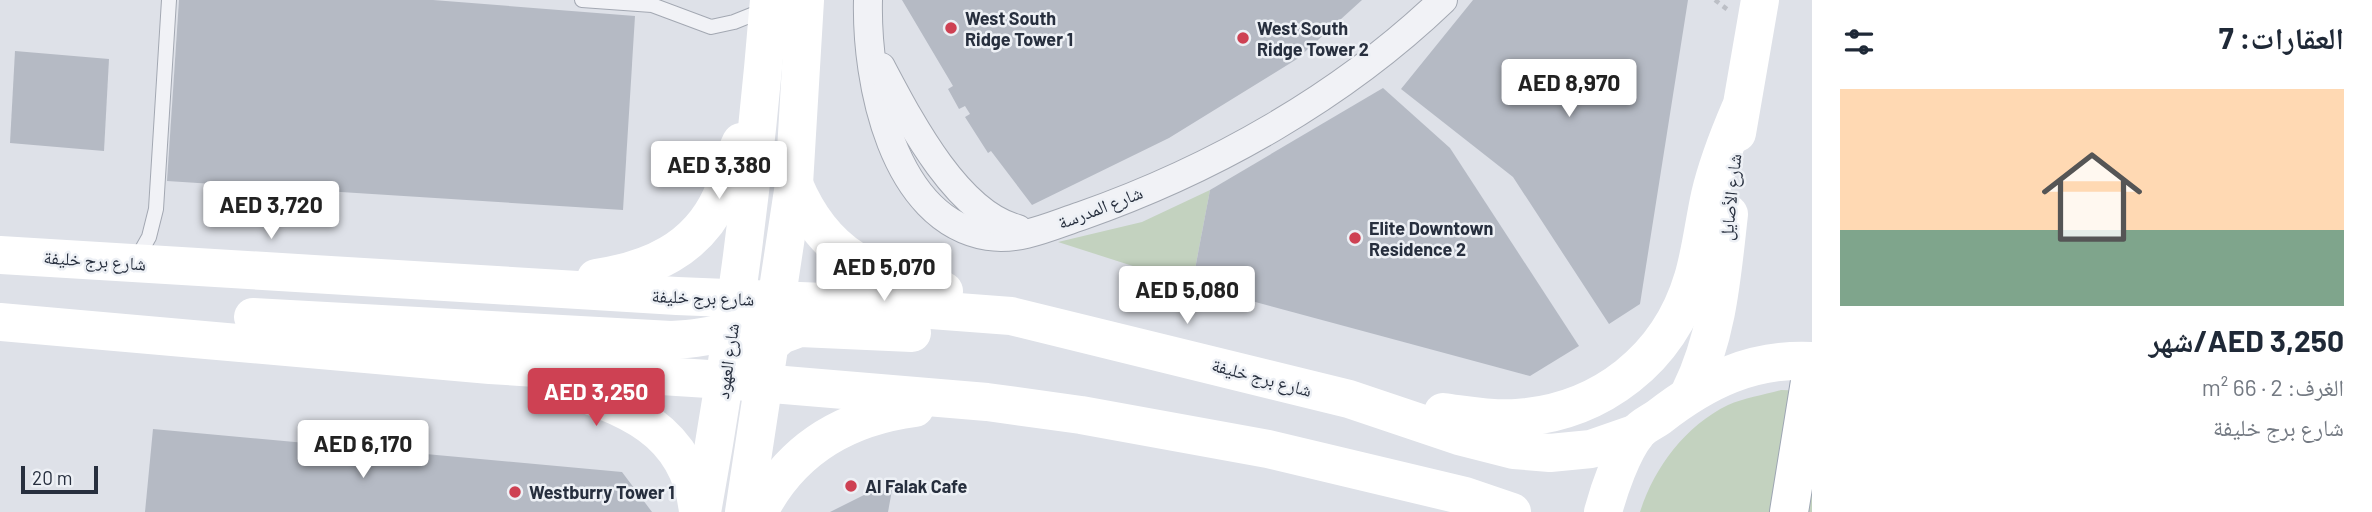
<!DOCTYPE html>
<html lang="ar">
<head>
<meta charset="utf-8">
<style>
	:root { --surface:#fff; --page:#f2f2f3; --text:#1f2937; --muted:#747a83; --line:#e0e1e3; --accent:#ce4153 }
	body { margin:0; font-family:Barlow,"Noto Naskh Arabic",sans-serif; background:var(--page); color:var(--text); direction:rtl; height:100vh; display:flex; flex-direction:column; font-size:26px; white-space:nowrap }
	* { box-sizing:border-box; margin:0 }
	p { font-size:23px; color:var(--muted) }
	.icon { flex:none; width:38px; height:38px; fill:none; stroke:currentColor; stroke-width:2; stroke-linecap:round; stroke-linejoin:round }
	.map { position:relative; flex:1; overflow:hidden; direction:ltr }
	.panel { display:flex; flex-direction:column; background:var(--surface); width:560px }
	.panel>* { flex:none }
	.scale { position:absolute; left:21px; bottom:18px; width:77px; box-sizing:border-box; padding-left:7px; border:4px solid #272f3e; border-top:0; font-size:19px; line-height:24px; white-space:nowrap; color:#272f3e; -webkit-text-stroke:5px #edf0f5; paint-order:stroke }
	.price { position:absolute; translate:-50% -60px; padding:0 16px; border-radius:7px; background:#fff; color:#222; font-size:23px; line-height:46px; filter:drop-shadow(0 2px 4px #0008) }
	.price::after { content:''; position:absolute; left:50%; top:42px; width:21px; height:16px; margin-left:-10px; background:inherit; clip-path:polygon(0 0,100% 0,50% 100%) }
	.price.current { background:var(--accent); color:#fff }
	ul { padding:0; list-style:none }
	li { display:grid; align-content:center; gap:14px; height:371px; padding:0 28px }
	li+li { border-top:2px solid var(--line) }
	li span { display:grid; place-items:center; height:217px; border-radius:0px; color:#555 }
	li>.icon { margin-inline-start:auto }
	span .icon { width:126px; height:126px; fill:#fffc; stroke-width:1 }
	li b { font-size:30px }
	h2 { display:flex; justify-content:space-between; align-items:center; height:84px; padding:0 28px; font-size:30px }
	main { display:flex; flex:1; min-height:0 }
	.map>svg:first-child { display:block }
	.green { fill:#c3d2bf }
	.building { fill:#b5bac4 }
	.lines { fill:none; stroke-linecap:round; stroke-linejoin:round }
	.lane-casing { stroke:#a3a8b2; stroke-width:16 }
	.street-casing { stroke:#a3a8b2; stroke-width:30 }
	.primary-casing { stroke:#9da5b3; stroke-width:40 }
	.path { stroke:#bcbfc6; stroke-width:4.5; stroke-dasharray:5 5; stroke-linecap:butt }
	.lane { stroke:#f1f2f6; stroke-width:14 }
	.street { stroke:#f1f2f6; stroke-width:28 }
	.secondary { stroke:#fff; stroke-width:38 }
	.primary { stroke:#fff; stroke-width:38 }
	.poi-dot { fill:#ce4153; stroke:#edf0f5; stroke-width:2.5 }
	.labels { text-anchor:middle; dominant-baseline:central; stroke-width:5; stroke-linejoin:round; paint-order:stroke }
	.poi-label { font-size:18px; font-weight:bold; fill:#272f3e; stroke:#edf0f5; text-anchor:start }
	.street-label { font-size:18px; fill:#272f3e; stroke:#edf0f5 }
</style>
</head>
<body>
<main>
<section class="panel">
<h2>العقارات: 7<svg class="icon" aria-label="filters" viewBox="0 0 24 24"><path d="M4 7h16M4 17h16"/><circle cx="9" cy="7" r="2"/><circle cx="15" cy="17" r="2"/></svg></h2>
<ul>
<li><span style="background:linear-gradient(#ffd9b3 65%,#7fa58c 0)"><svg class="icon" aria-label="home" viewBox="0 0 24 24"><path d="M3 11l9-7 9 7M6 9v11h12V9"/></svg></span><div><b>AED 3,250/شهر</b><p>الغرف: 2 · 66 m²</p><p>شارع برج خليفة</p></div></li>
</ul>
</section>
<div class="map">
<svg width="1812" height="512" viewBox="0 0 1812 512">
	<rect width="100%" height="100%" fill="#dee1e8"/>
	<g class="green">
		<path d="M1210,190L1192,285L1058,242L1142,222Z"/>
		<path d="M1781,390L1812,391V512H1640C1654,468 1685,426 1728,405C1744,398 1764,395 1781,390Z"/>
	</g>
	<g class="building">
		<path d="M179,0H433L635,16L623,210L167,181Z"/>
		<path d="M902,0H1362L1297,59L1169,138L1032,205L991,151L988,153L965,117L970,114L965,106L959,109L948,89L953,86Z"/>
		<path d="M1473,0H1688L1640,304L1609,324L1513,177L1401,89Z"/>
		<path d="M15,51L109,59L104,151L10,143Z"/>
		<path d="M1383,88L1450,148L1579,346L1530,376L1192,285L1210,190Z"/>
		<path d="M153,429L622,472L652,512H145Z"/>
		<path d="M892,490L888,512H830L872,491Z"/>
	</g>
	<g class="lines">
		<defs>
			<g id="lane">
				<path d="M582,0L652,5L711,27L734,22L764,10"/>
				<path d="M136,260L149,237L156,209L169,0"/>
			</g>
			<g id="street">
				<path d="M868,0C866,81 892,220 988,236C1020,241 1051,226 1081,216C1212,170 1342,97 1443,0"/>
				<path d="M881,67C909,120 957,214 1018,229"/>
			</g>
			<path id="primary" d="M1789,512L1812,369"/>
		</defs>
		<use href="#lane" class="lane-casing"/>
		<use href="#street" class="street-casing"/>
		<use href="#primary" class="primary-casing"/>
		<path class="path" d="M1715,0L1728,10"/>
		<use href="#lane" class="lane"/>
		<use href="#street" class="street"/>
		<g class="secondary">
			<path d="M1737,133L1760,0"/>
			<path d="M794,184C824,256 872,277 944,291"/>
			<path d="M0,255L677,296L825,302L1011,316L1349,399L1459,436L1514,450L1550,453L1591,449L1637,433"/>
			<path d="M596,278C649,270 697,250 721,197C729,179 732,160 741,142"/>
			<path d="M253,317L671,340C715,338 742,331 775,300"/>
			<path d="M0,322L490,365L724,380L987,402L1081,415L1268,449L1465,496L1512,512"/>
			<path d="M754,358L781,335L800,328L912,333"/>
			<path d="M556,385C624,405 690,429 698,512"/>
			<path d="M1690,392C1718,335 1722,276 1729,214"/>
			<path d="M1443,412C1467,415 1493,420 1517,418C1601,412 1669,359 1693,278C1701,251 1704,222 1710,195C1717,165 1728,137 1740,109"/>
			<path d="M702,512C733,343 755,172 769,0"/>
			<path d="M744,512L794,184L805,0"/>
			<path d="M759,512C791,449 846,417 915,408"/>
			<path d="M1603,512C1609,490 1622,451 1637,433C1642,426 1652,422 1659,417C1705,381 1752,358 1812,361"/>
		</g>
		<use href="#primary" class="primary"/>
	</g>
	<g class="poi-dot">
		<circle cx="951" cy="28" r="7"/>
		<circle cx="1243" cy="38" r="7"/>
		<circle cx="1355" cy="238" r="7"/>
		<circle cx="851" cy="486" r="7"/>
		<circle cx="515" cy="492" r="7"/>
	</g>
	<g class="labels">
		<g class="poi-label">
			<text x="965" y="18">West South<tspan x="965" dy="21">Ridge Tower 1</tspan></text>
			<text x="1257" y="28">West South<tspan x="1257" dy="21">Ridge Tower 2</tspan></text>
			<text x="1369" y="228">Elite Downtown<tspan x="1369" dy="21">Residence 2</tspan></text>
			<text x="865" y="486">Al Falak Cafe</text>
			<text x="529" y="492">Westburry Tower 1</text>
		</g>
		<g class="street-label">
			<text transform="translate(1730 197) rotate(-84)">شارع الأصايل</text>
			<text transform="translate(1100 207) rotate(-21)">شارع المدرسة</text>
			<text transform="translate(95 260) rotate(4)">شارع برج خليفة</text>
			<text transform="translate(703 297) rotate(2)">شارع برج خليفة</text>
			<text transform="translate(727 361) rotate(-82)">شارع العهود</text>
			<text transform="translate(1262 377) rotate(15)">شارع برج خليفة</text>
		</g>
	</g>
</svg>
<div class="scale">20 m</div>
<b class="price" style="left:1569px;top:119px">AED 8,970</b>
<b class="price" style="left:719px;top:201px">AED 3,380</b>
<b class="price" style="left:271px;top:241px">AED 3,720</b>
<b class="price" style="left:884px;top:303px">AED 5,070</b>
<b class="price" style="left:1187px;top:326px">AED 5,080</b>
<b class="price current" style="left:596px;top:428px">AED 3,250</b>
<b class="price" style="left:363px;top:480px">AED 6,170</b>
</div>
</main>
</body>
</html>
